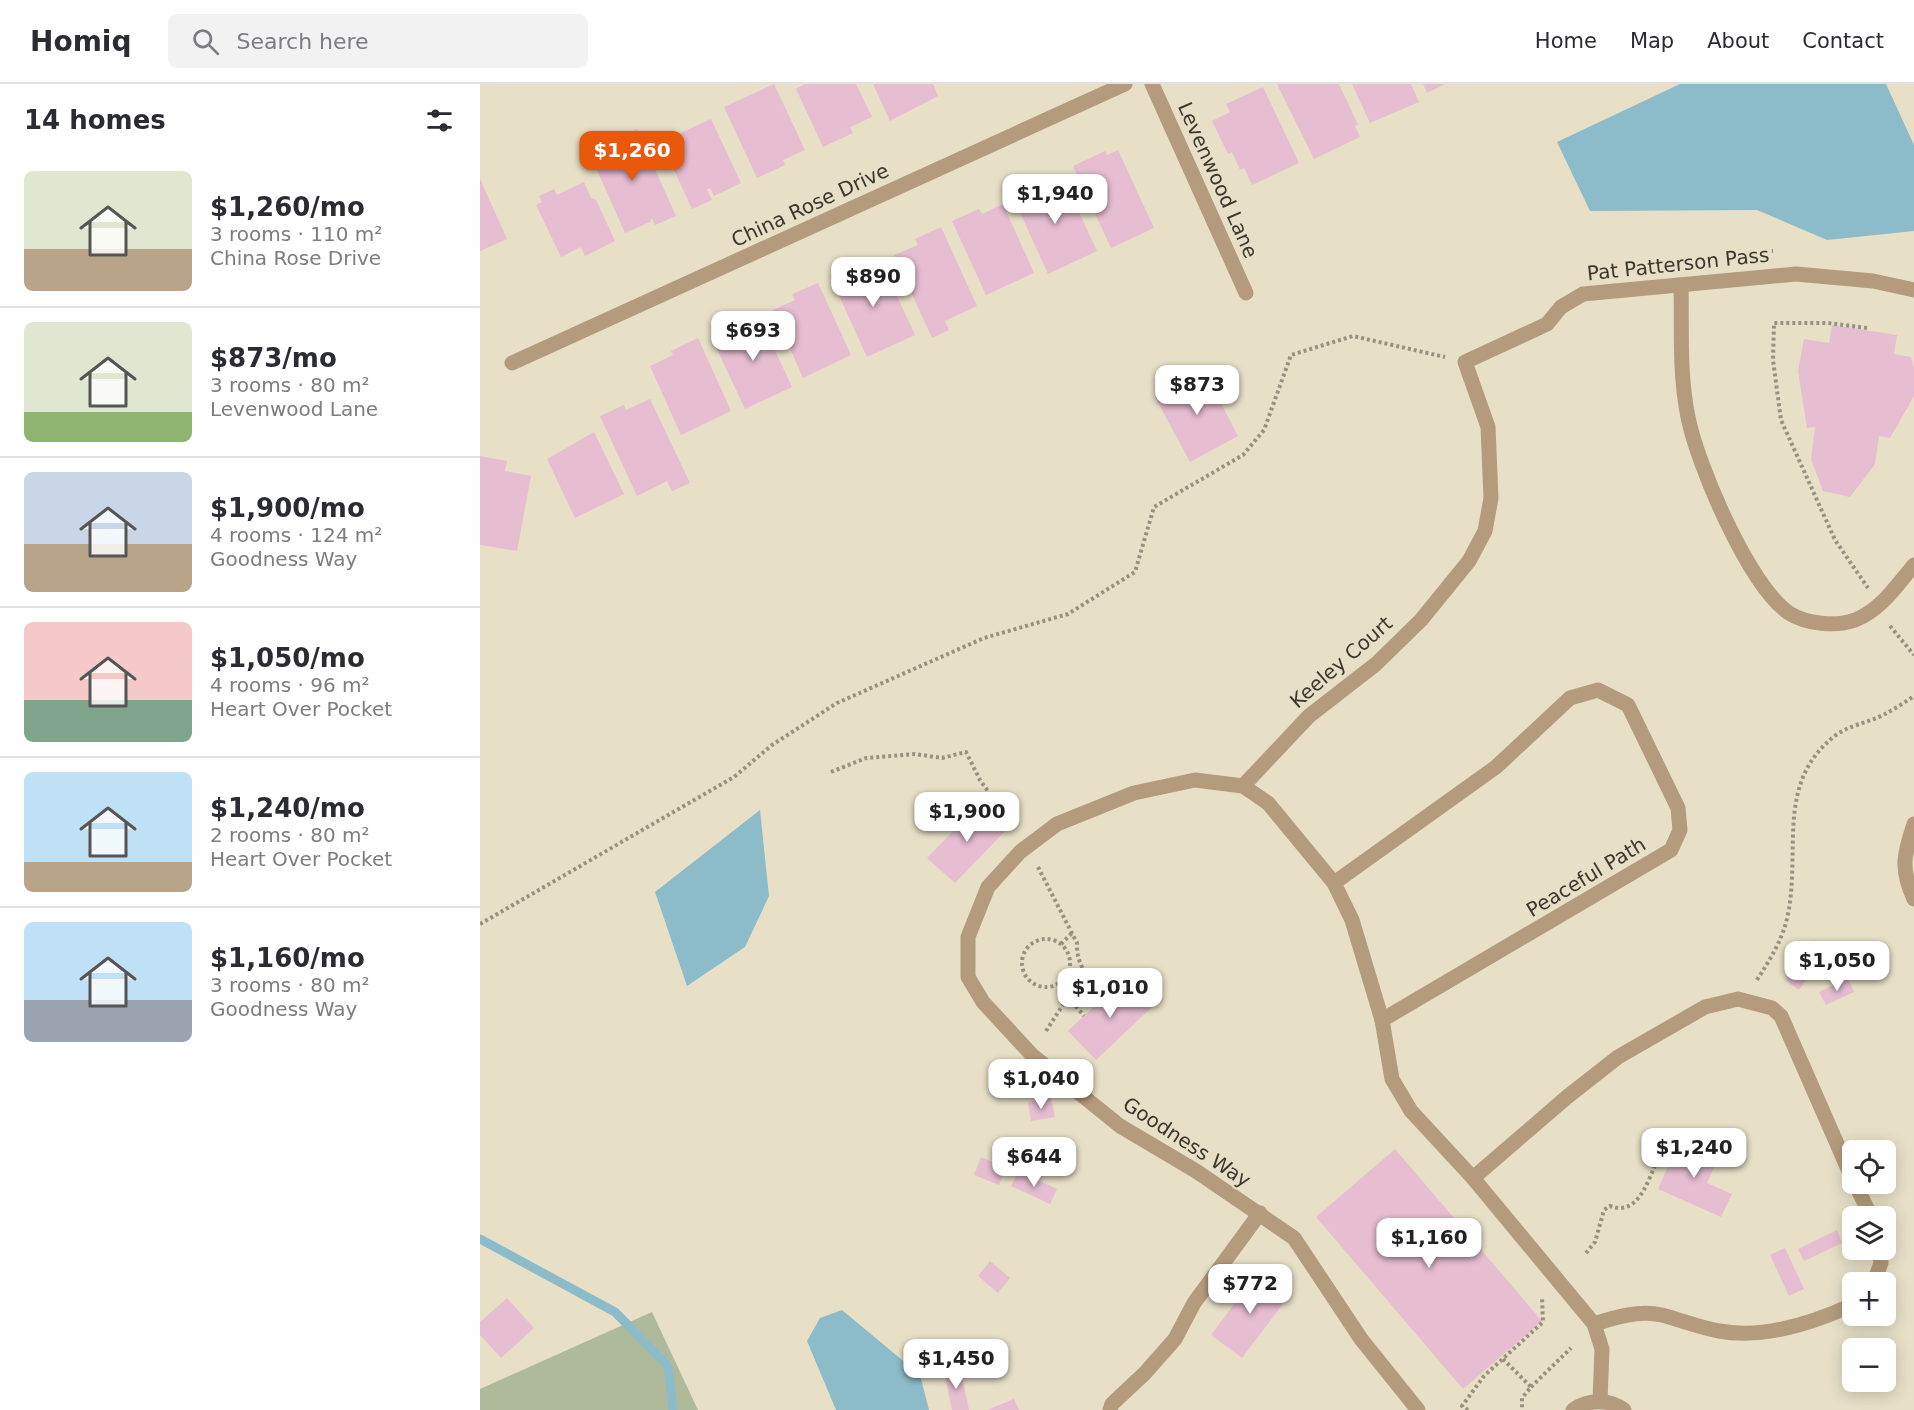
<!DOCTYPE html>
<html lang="en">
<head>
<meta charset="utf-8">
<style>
	:root { --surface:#fff; --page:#f2f2f3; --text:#2b2b33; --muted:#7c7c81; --line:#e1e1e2; --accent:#ea580c }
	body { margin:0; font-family:"DejaVu Sans",sans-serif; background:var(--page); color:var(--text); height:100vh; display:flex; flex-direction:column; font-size:22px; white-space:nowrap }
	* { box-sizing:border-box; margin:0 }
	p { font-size:20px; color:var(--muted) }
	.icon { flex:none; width:33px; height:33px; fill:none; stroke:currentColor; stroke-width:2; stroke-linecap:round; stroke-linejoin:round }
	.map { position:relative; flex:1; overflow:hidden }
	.details { display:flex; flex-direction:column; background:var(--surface); width:480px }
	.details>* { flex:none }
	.buttons { position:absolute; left:1362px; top:1056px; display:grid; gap:12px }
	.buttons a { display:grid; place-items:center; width:54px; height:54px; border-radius:9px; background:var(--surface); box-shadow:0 3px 15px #0003; font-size:30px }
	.price { position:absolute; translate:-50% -51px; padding:0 14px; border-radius:12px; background:#fff; color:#222; font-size:20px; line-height:39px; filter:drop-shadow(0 2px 3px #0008) }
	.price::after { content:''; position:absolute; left:50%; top:36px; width:18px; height:14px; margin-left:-9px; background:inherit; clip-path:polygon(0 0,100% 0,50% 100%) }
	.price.selected { background:var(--accent); color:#fff }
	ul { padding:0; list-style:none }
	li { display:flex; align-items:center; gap:18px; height:150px; padding:0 24px }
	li+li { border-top:2px solid var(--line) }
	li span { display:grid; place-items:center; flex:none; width:168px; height:120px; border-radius:9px; color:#555 }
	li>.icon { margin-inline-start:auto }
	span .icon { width:72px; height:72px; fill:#fffc; stroke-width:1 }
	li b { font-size:26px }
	h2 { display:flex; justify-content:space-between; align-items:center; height:72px; padding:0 24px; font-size:26px }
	header { display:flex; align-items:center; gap:36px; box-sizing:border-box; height:84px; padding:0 30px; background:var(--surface); border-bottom:2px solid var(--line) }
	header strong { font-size:28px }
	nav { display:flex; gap:33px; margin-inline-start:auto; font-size:21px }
	.search { width:420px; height:54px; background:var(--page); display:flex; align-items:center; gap:15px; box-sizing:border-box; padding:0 21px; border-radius:9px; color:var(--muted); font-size:22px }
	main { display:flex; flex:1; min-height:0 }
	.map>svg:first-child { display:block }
	.green { fill:#afba9a }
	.water { fill:#8cbbc9 }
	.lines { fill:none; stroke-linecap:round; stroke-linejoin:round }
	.stream { stroke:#8cbbc9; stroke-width:9 }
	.building { fill:#e6bdd1 }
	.path { stroke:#979280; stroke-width:4; stroke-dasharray:3 3; stroke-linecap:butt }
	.minor { stroke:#b49b7d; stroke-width:15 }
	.labels { text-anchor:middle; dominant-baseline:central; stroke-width:4.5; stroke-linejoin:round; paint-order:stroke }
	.street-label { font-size:20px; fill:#3a372d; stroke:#e7e0c7 }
</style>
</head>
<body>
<header>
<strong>Homiq</strong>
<div class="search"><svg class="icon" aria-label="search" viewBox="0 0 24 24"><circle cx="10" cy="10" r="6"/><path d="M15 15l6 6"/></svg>Search here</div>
<nav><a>Home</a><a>Map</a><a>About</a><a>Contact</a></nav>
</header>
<main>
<section class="details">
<h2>14 homes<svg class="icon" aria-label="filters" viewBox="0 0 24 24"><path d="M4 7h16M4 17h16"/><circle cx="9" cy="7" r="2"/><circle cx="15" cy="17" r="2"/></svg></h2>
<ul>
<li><span style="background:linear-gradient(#dfe7d0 65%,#b9a48a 0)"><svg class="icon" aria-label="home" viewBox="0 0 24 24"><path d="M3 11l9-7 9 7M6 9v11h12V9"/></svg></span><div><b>$1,260/mo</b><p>3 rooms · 110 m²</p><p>China Rose Drive</p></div></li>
<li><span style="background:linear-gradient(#dfe7d0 75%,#8fb573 0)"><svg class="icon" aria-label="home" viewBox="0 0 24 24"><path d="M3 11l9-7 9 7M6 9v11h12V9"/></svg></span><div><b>$873/mo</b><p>3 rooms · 80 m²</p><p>Levenwood Lane</p></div></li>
<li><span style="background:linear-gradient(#c9d6e8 60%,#b9a48a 0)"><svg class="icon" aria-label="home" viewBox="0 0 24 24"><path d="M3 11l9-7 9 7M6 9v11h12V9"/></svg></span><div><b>$1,900/mo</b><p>4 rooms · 124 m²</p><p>Goodness Way</p></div></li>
<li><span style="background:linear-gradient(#f6c9c9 65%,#7fa58c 0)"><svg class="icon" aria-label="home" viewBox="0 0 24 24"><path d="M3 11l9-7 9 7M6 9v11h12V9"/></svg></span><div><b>$1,050/mo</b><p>4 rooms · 96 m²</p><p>Heart Over Pocket</p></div></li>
<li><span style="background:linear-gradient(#bfe0f5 75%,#b9a48a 0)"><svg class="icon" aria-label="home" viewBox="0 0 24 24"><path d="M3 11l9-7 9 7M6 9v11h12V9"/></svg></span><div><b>$1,240/mo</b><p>2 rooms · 80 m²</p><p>Heart Over Pocket</p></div></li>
<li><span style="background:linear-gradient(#bfe0f5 65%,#9aa5b1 0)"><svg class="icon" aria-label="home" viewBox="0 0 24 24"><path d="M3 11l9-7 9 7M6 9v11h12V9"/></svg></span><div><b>$1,160/mo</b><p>3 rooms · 80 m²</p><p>Goodness Way</p></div></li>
</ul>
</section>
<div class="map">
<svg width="1434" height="1326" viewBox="0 0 1434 1326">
	<rect width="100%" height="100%" fill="#e7e0c7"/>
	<path class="green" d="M172,1228L218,1326H0V1305Z"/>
	<g class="water">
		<path d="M1200,0H1406L1434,61V147L1347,156L1277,126L1110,127L1077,58Z"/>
		<path d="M280,726L289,812L265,863L207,902L175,808Z"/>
		<path d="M362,1226L440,1291L449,1326H356L327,1257L340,1234Z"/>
	</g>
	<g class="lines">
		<path class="stream" d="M0,1155L135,1228L188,1282L193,1326"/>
	</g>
	<g class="building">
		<path d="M294,0L325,66L303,76L305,81L277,94L244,23Z"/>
		<path d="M325,0H376L392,33L370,43L373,49L343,63L316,5Z"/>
		<path d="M393,0H453L458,12L410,37Z"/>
		<path d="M797,0H859L878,41L875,42L880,53L834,75Z"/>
		<path d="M872,0H931L939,18L890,39Z"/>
		<path d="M943,0H965L947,9Z"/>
		<path d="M783,3L819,79L772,101L764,84L760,86L752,68L748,70L732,37L750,28L746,20Z"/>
		<path d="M231,35L261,99L234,112L230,104L227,106L232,116L212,125L181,58Z"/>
		<path d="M157,45L196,132L175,141L172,134L170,138L145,149L109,68Z"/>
		<path d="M638,66L674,144L631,164L593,82L625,67L627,71Z"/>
		<path d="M0,95L27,155L0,167Z"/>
		<path d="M580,97L587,102L617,167L568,190L532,111L559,99L562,105Z"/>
		<path d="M104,98L111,114L116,116L135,157L105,172L101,163L81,173L56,121L62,118L59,112L74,105L77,111Z"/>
		<path d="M523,120L554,189L506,211L472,137L499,125L502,130Z"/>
		<path d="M461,143L497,222L465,237L469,246L452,254L414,171L438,161L435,155Z"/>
		<path d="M376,180L381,190L402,180L435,251L387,273L350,192Z"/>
		<path d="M338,199L371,271L323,294L293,226L315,216L312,210Z"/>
		<path d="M277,228L312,303L265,325L234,259L254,250L256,247L253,239Z"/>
		<path d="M1352,241L1417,251L1414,270L1431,273L1434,284V312L1410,354L1399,352L1395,380L1370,413L1343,407L1331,375L1335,343L1327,344L1318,287L1324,255L1349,259Z"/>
		<path d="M218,254L251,327L201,351L170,282L193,271L191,267Z"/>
		<path d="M724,287L758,352L710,378L675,313Z"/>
		<path d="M170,315L210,399L192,407L187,397L157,412L120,332L144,321L146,326Z"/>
		<path d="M114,348L144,410L95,434L67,375Z"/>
		<path d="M0,372L27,377L25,387L51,392L37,467L0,461Z"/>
		<path d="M500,719L527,745L475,799L447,774Z"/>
		<path d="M1334,856L1347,866L1319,906L1305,896Z"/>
		<path d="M645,893L672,923L616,976L588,947Z"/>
		<path d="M1368,894L1374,908L1346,921L1339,908Z"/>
		<path d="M571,1014L575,1033L551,1037L548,1018Z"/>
		<path d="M1200,1055L1239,1072L1227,1099L1252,1110L1241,1133L1178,1105Z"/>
		<path d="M915,1065L1062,1237L983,1305L836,1133Z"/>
		<path d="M501,1073L526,1084L519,1101L494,1091Z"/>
		<path d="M538,1087L577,1105L570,1120L531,1102Z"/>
		<path d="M1357,1146L1362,1159L1324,1177L1318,1165Z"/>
		<path d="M1305,1164L1324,1205L1309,1212L1290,1171Z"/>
		<path d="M510,1177L530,1194L518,1209L498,1192Z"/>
		<path d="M778,1188L809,1212L762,1274L731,1251Z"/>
		<path d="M27,1214L54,1244L21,1274L0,1251V1238Z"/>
		<path d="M480,1283L489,1326H472L464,1287Z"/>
		<path d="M534,1315L539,1326H507Z"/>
	</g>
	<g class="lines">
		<g class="path">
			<path d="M1262,170L1293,167"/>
			<path d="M1387,244L1348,239H1294L1293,276L1301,336L1355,456L1388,504"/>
			<path d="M1410,542L1434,571"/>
			<path d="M351,688L386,674L435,670L462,674L486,668L500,696L527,734"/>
			<path d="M558,783L597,859C596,882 610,896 623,914"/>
			<path d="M0,840L254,693L292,661L357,619L504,554L588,530L655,488L674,423L763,371L784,346L811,271L873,252L965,273"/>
			<circle cx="566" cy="879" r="24"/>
			<path d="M581,860L592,849"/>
			<path d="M1277,896C1291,874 1303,855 1308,830C1321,764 1295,698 1356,651C1370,641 1387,639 1403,631C1413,626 1424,619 1434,612"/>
			<path d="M588,913L604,932"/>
			<path d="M566,947L588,913L602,885"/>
			<path d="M1106,1169L1115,1158L1124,1126L1130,1122C1157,1132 1166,1101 1175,1082L1189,1080"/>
			<path d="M1023,1275L1051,1303L1042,1314V1326"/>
			<path d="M1051,1303L1091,1264"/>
			<path d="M988,1326L982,1322L1004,1292L1063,1238L1062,1214"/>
		</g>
		<g class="minor">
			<path d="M672,0L766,209"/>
			<path d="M1201,201C1202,244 1199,290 1208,333C1217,380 1269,502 1309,529C1326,540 1356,543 1375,536C1401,526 1417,501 1434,481"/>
			<path d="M32,279L645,0"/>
			<path d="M763,702L829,632L896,580L941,536L989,477L1005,447L1011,414L1008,343L985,278L1067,240L1081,223L1103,210L1316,190L1393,197L1434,206"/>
			<path d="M1434,740C1424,770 1420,785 1434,815"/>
			<path d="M854,799L1016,683L1090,614L1118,606L1148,621L1198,724L1200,746L1191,766L902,936"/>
			<path d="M993,1094L1087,1013L1138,973L1225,923L1258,915L1292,924L1301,932L1372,1094"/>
			<path d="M1375,1100L1391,1132"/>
			<path d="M1394,1198L1401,1179L1399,1166"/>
			<path d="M1114,1240C1136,1233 1159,1226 1182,1231C1201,1236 1220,1244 1239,1247C1283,1255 1333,1239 1372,1221"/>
			<path d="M630,1326L632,1320L665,1289L695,1255L714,1219L780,1129"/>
			<path d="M938,1326L881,1255L814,1154L716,1087L640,1042L552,971L503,918L488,893V853L508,803L540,768L577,740L654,709L715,696L763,702L788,719L854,799L872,836L902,936L912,995L931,1027L993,1094L1114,1240L1122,1265L1120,1317"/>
			<path d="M1093,1326C1108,1315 1130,1315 1144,1326"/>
		</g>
	</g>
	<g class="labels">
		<g class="street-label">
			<text transform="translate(738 96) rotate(66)">Levenwood Lane</text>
			<text transform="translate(330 121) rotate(-25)">China Rose Drive</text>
			<text transform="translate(1198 180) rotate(-6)">Pat Patterson Pass</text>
			<text transform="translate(861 578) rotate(-41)">Keeley Court</text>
			<text transform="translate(1106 793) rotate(-31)">Peaceful Path</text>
			<text transform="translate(707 1058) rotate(33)">Goodness Way</text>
		</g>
	</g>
</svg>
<div class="buttons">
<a><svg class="icon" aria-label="locate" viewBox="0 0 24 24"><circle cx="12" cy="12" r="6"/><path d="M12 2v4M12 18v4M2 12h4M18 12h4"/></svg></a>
<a><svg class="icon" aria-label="layers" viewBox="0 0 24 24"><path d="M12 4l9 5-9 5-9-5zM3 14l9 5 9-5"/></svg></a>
<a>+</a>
<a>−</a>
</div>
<b class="price selected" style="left:152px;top:98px">$1,260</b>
<b class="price" style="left:575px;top:141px">$1,940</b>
<b class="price" style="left:393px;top:224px">$890</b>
<b class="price" style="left:273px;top:278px">$693</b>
<b class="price" style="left:717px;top:332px">$873</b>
<b class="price" style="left:487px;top:759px">$1,900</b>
<b class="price" style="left:1357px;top:908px">$1,050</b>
<b class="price" style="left:630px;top:935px">$1,010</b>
<b class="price" style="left:561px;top:1026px">$1,040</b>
<b class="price" style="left:1214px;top:1095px">$1,240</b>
<b class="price" style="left:554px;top:1104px">$644</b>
<b class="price" style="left:949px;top:1185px">$1,160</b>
<b class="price" style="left:770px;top:1231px">$772</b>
<b class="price" style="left:476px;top:1306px">$1,450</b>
</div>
</main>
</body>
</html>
